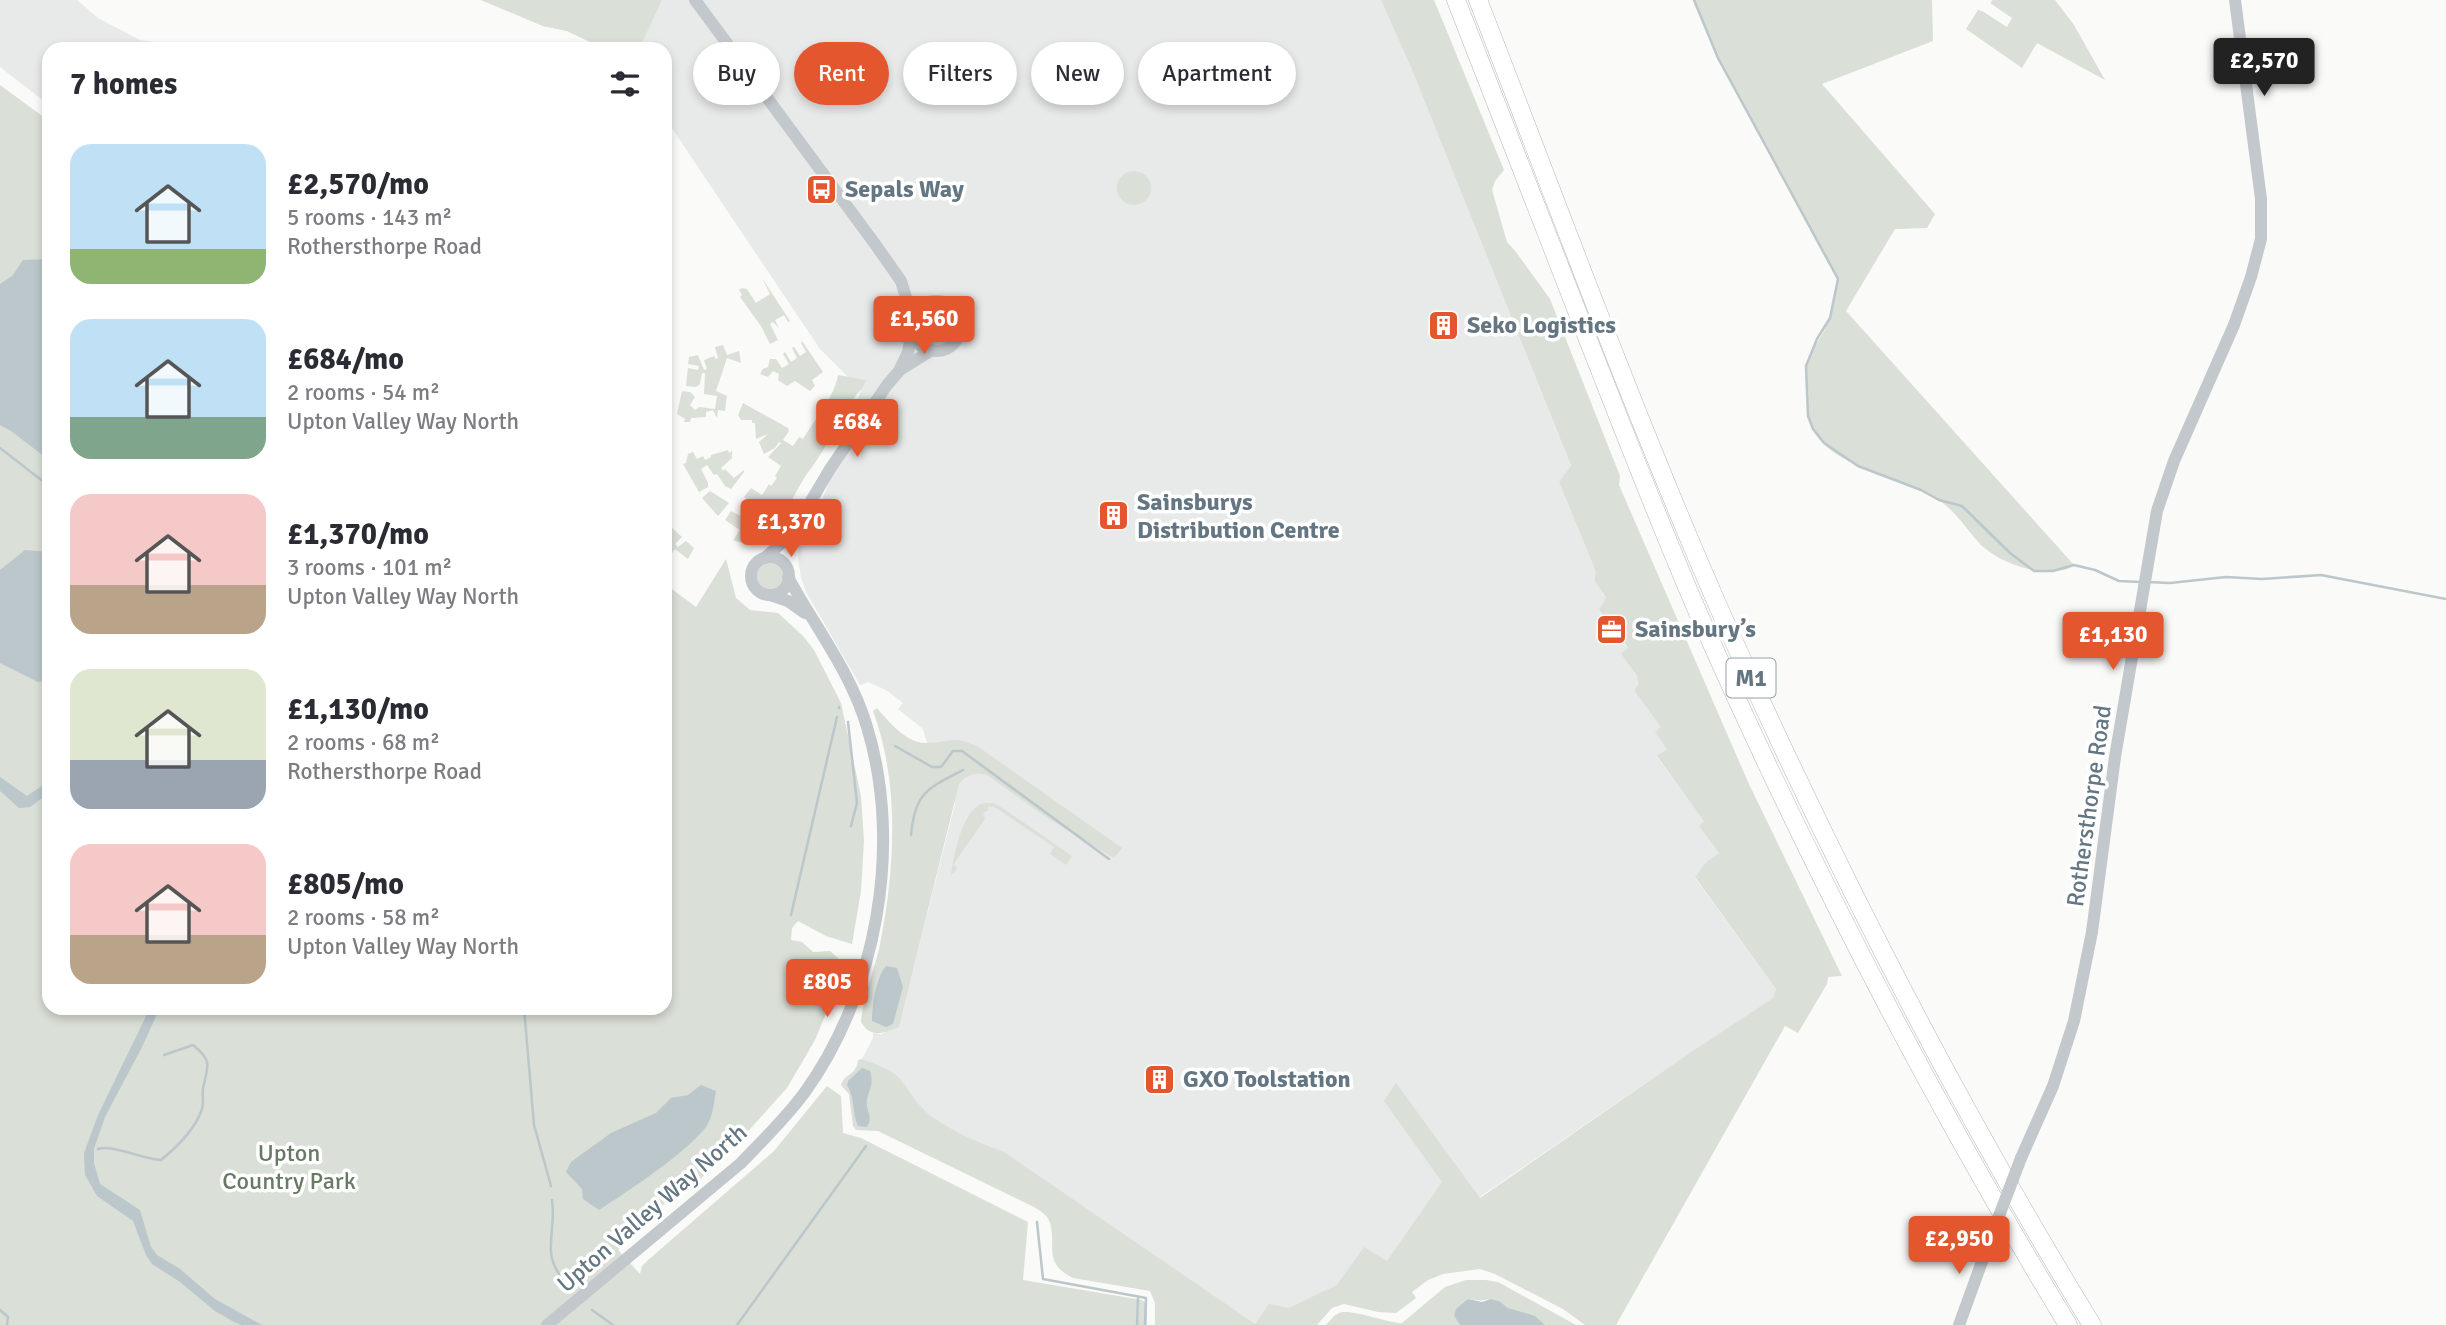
<!DOCTYPE html>
<html lang="en">
<head>
<meta charset="utf-8">
<style>
	:root { --surface:#fff; --page:#f7f7f7; --text:#2b2b33; --muted:#7c7c81; --accent:#e4572e }
	body { margin:0; font-family:Signika,sans-serif; background:var(--page); color:var(--text); height:100vh; display:flex; flex-direction:column; font-size:26px; white-space:nowrap }
	* { box-sizing:border-box; margin:0 }
	p { font-size:23px; color:var(--muted) }
	.icon { flex:none; width:38px; height:38px; fill:none; stroke:currentColor; stroke-width:2; stroke-linecap:round; stroke-linejoin:round }
	.map { position:relative; flex:1; overflow:hidden }
	.details { position:absolute; left:42px; top:42px; width:630px; height:973px; display:flex; flex-direction:column; background:var(--surface); border-radius:21px; box-shadow:0 4px 10px #0003 }
	.details>* { flex:none }
	.guide { position:absolute; left:693px; top:42px; width:665px; height:63px; display:flex; gap:14px }
	.price { position:absolute; translate:-50% -60px; padding:0 16px; border-radius:7px; background:var(--accent); color:#fff; font-size:23px; line-height:46px; filter:drop-shadow(0 2px 4px #0008) }
	.price::after { content:''; position:absolute; left:50%; top:42px; width:21px; height:16px; margin-left:-10px; background:inherit; clip-path:polygon(0 0,100% 0,50% 100%) }
	.price.on { background:#222; color:#fff }
	ul { padding:0; list-style:none }
	li { display:flex; align-items:center; gap:21px; height:175px; padding:0 28px }
	li span { display:grid; place-items:center; flex:none; width:196px; height:140px; border-radius:21px; color:#555 }
	li>.icon { margin-inline-start:auto }
	span .icon { width:84px; height:84px; fill:#fffc; stroke-width:1 }
	li b { font-size:30px }
	h2 { display:flex; justify-content:space-between; align-items:center; height:84px; padding:0 28px; font-size:30px }
	.chip { padding:0 24px; border-radius:32px; background:var(--surface); box-shadow:0 4px 10px #0003; font-size:24px; line-height:63px }
	.chip.on { background:var(--accent); color:#fff }
	.map>svg:first-child { display:block }
	.built { fill:#e8e9e9 }
	.green { fill:#dadfd7 }
	.water { fill:#bbc7cb }
	.lines { fill:none; stroke-linecap:round; stroke-linejoin:round }
	.stream { stroke:#bbc7cb; stroke-width:2.5 }
	.motorway-casing { stroke:#b4b9bd; stroke-width:19 }
	.tertiary { stroke:#c3c8cc; stroke-width:12 }
	.motorway { stroke:#fff; stroke-width:18 }
	.tertiary-bridge { stroke:#c3c8cc; stroke-width:12 }
	.labels { text-anchor:middle; dominant-baseline:central; stroke-width:7; stroke-linejoin:round; paint-order:stroke }
	.shield { fill:#fff; stroke:#939fa8; stroke-width:2 }
	.shield-label { font-size:23px; font-weight:bold; fill:#657683 }
	.poi-label { font-size:24px; font-weight:bold; fill:#657683; stroke:#fff; text-anchor:start }
	.street-label { font-size:24px; fill:#657683; stroke:#fff }
	.park-label { font-size:24px; fill:#687a64; stroke:#fff }
</style>
</head>
<body>
<div class="map">
<svg width="2446" height="1325" viewBox="0 0 2446 1325">
	<rect width="100%" height="100%" fill="#fafaf8"/>
	<g class="built">
		<path d="M0,0H77L98,18L140,40L161,43L164,49H49V105L0,67Z"/>
		<path d="M481,0H1381L1412,70L1571,467L1559,482L1596,572L1594,580L1606,597L1599,611L1628,649L1621,654L1637,676L1638,687L1634,690L1662,727L1667,749L1657,757L1705,821L1700,826L1719,853L1707,861L1695,878L1776,989L1773,998L1688,1054L1293,1325H1210L1165,1283L912,1125L879,1067L862,1059L873,1038V1033L881,1034L899,1026L955,804L927,743L923,729L898,709L903,703L886,690L868,682L860,685L806,592L801,578L798,559L799,544L804,526L816,506L820,507L861,390L820,349L665,118V49H605L567,31L543,26Z"/>
	</g>
	<g class="green">
		<path d="M481,0H662L639,49H605L567,31L543,26Z"/>
		<path d="M1381,0H1434L1504,170L1495,181L1492,190L1507,242L1516,252L1550,299L1620,476L1619,485L1748,782L1842,976L1828,977L1827,984L1798,1033L1785,1026L1616,1325H1585L1563,1309L1495,1274L1480,1269L1443,1274L1428,1280L1412,1292L1416,1298L1396,1313L1378,1312L1344,1304L1332,1308L1317,1325H1155V1303L1150,1291L1073,1278C1042,1263 1057,1246 1050,1223C1048,1215 1040,1211 1034,1207L878,1131L856,1130L853,1126L849,1094L841,1085C845,1073 856,1076 858,1060L862,1059C874,1064 892,1069 900,1079C911,1092 917,1106 931,1116C953,1132 979,1143 1004,1152L1255,1324L1269,1304L1289,1308L1337,1285L1364,1247L1387,1261L1442,1182L1384,1101L1396,1083L1480,1198L1688,1054L1773,998L1776,989L1695,877L1707,861L1719,853L1699,826L1704,821L1657,756L1667,749L1655,732L1661,727L1634,690L1638,686L1637,676L1621,654L1628,648L1599,610L1606,597L1594,580L1596,572L1559,482L1571,466L1412,70Z"/>
		<path d="M1694,0H1932L1933,41L1822,84L1935,214L1927,228L1895,229L1846,311L2074,565C2066,572 2054,571 2044,571C2022,570 1997,560 1981,545C1967,530 1956,511 1937,499C1900,474 1819,468 1808,416C1806,407 1809,398 1808,389C1808,384 1806,379 1806,374C1806,353 1822,339 1829,321C1834,308 1836,293 1838,279L1718,58Z"/>
		<path d="M1993,0H2055L2074,25L2105,80L2037,43L2022,68L1966,29L1978,10L1982,11L2007,27L2012,18L1990,3Z"/>
		<path d="M0,85L49,121V1008H665V584L696,607L726,559L736,598L750,610L778,613L803,636L814,650L841,703L861,796L864,841L861,891L852,944L826,936L798,921L792,928L791,940L802,942L813,952L830,951L846,965L815,1040L787,1088L730,1151L692,1187L684,1179L647,1225L618,1250L640,1274L642,1266L648,1260L774,1151L827,1086L841,1096L843,1133L861,1138L1028,1222L1023,1280L1142,1300L1147,1304V1325H0Z"/>
		<circle cx="1134" cy="188" r="17"/>
		<path d="M762,278L790,321L788,322L784,315L775,320L779,328L773,322L770,324L778,340L770,344L761,326L740,297L742,295L739,290L742,288L747,289L756,303L770,294Z"/>
		<circle cx="936" cy="326" r="20"/>
		<path d="M802,341L823,372L812,380L815,386L810,391L795,381L787,386L778,380L779,374L773,371L768,377L760,374L763,369L768,367L770,359H776L782,368L789,364L783,354L785,352L791,362L797,358L792,348L794,347L800,356L806,352L801,343Z"/>
		<path d="M723,345L727,355L739,351L741,363L727,358L716,391L727,396L725,411L718,410L717,418L713,410L706,412V417L691,418L690,422H684L685,419L677,414L682,391L690,392L695,397L690,405L695,410L699,407L715,409L717,396L704,394L705,373H702L700,384L696,387L686,386L688,368L698,370L699,366L688,364L689,357L698,355L704,370L707,369L704,360L714,356L716,359L718,358L715,347Z"/>
		<path d="M838,375L866,380C864,388 859,391 854,398C839,420 828,445 812,467C795,488 788,516 768,536C757,546 746,545 733,540L740,530L725,520L731,511L748,520L757,506L744,497L751,488L762,495L769,484L771,486L777,478L775,476L781,466L768,457L781,443L779,442L775,448L764,454L759,442L768,434L756,439L755,423H752V420H741L738,415L743,403L788,428L789,431L783,440L793,446L799,437L803,439C815,419 834,398 838,375Z"/>
		<path d="M728,450L729,453L732,451V458L721,468L723,471L725,469L734,478L744,470V472L731,489L725,486L717,474L714,475L707,465L701,469L708,483V487L699,492L683,464L686,463L688,454L693,452L697,459L703,456L705,460L711,457V455Z"/>
		<path d="M710,491L729,503L718,516L702,498Z"/>
		<path d="M672,528L682,537L675,544L678,547L686,541L694,548L688,559L675,549L670,556L665,552V542L668,538L665,534Z"/>
		<circle cx="770" cy="576" r="13"/>
		<path d="M877,708C889,722 907,744 927,743C952,742 950,735 977,746L1122,848L1114,858L1049,819L987,775C975,772 968,774 959,784L899,1027C884,1033 871,1039 861,1022C863,995 875,970 880,944C895,869 900,783 873,711Z"/>
		<path d="M984,803H993L1004,809L1072,856L1066,865L1050,854L1054,847L993,806L991,807L989,806L987,808L989,810L983,813L985,819L955,862L954,865L958,868L951,875C954,855 962,809 984,803Z"/>
		<path d="M1466,1280H1486L1498,1282L1576,1325H1545C1530,1314 1526,1315 1510,1309C1505,1307 1501,1302 1496,1300C1487,1298 1481,1302 1469,1299L1454,1316L1460,1325H1326C1330,1321 1334,1315 1339,1313C1351,1308 1386,1323 1402,1323L1445,1287Z"/>
	</g>
	<g class="water">
		<path d="M49,259V460L11,431L0,425V284L13,275L23,260Z"/>
		<path d="M25,550L49,552V680L38,682L0,663V570Z"/>
		<path d="M0,777L27,796L49,781V793L30,807L19,808L0,791Z"/>
		<path d="M886,966L897,968L903,987L893,1024L886,1027L872,1021C872,1005 876,978 886,966Z"/>
		<path d="M150,1008H160L142,1047L105,1117L94,1149V1163L100,1184L140,1210L151,1247L157,1255L180,1269L215,1299L262,1325H241L234,1322L215,1311L180,1282L152,1264L146,1255L133,1221L97,1196L85,1175L84,1153L98,1115Z"/>
		<path d="M862,1068L870,1071C874,1083 870,1088 867,1099C865,1111 874,1116 867,1127L858,1126C852,1113 855,1098 847,1085L848,1081Z"/>
		<path d="M701,1085L716,1091C714,1102 713,1117 706,1127C686,1153 627,1192 599,1210L583,1199L582,1189L566,1172L571,1162L611,1133L656,1113L671,1098L688,1095Z"/>
		<path d="M1468,1299L1482,1302L1491,1299L1499,1301L1508,1308L1535,1316L1545,1325H1460L1454,1316L1456,1309Z"/>
	</g>
	<g class="lines">
		<g class="stream">
			<path d="M1694,0L1718,58L1838,279L1830,318L1817,339L1806,366L1808,416L1813,429L1824,443L1858,466L1921,490L1939,500L1962,506L2010,553L2034,571H2053L2074,565L2095,570L2119,581L2141,582"/>
			<path d="M0,448L49,486"/>
			<path d="M2148,582L2170,583L2226,577L2262,579L2321,575L2446,599"/>
			<path d="M839,708V707"/>
			<path d="M848,722L857,803L851,826"/>
			<path d="M895,746L932,767H941L953,751H962L1109,859"/>
			<path d="M911,835C915,792 927,789 963,770"/>
			<path d="M791,915L837,717"/>
			<path d="M524,1008L534,1125L551,1186"/>
			<path d="M98,1149C112,1144 142,1159 161,1160C177,1147 195,1130 202,1109C204,1103 202,1095 203,1088C208,1066 213,1061 193,1045L164,1055"/>
			<path d="M552,1200C555,1218 550,1235 551,1252C552,1266 561,1277 568,1288"/>
			<path d="M1037,1222L1043,1279L1146,1298L1145,1325"/>
			<path d="M0,1310L8,1317L7,1325"/>
			<path d="M592,1310L613,1325"/>
			<path d="M737,1325L866,1146"/>
			<path d="M1137,1325L1138,1297"/>
		</g>
		<defs>
			<g id="motorway">
				<path d="M1456,0C1501,114 1545,228 1589,342C1625,434 1660,525 1699,615C1807,860 1929,1096 2068,1325"/>
				<path d="M1478,0C1558,205 1633,413 1722,615C1831,859 1952,1097 2092,1325"/>
			</g>
		</defs>
		<use href="#motorway" class="motorway-casing"/>
		<g class="tertiary">
			<path d="M695,0L875,244L901,281L912,317"/>
			<circle cx="936" cy="326" r="25"/>
			<path d="M900,369L908,352L912,332"/>
			<circle cx="770" cy="576" r="19"/>
			<path d="M765,558L792,533L830,469L887,385L900,370L932,350"/>
			<path d="M770,595L788,601L805,613"/>
			<path d="M2021,1158L2053,1086L2074,1021L2092,932L2115,757L2157,511L2174,461L2234,325L2251,277L2261,239V199L2235,0"/>
			<path d="M547,1325L741,1163C763,1140 786,1118 805,1092C877,992 903,845 867,727C851,672 815,627 788,577"/>
			<path d="M1959,1325L1991,1237"/>
		</g>
		<use href="#motorway" class="motorway"/>
		<path class="tertiary-bridge" d="M1991,1237L2021,1158"/>
	</g>
	<defs>
		<symbol id="bus-square" viewBox="-11 -11 22 22"><rect x="-9" y="-9" width="18" height="18" rx="4" fill="#e4572e" stroke="#fff"/><path d="M-5-6H5V4H4V6H2V4H-2V6H-4V4H-5ZM-3.5-4V0h7V-4ZM-3.5 1.2v1.5H-2V1.2ZM2 1.2v1.5H3.5V1.2Z" fill="#fff"/></symbol>
		<symbol id="building-square" viewBox="-11 -11 22 22"><rect x="-9" y="-9" width="18" height="18" rx="4" fill="#e4572e" stroke="#fff"/><path d="M-4-6H4V6H1V3H-1V6H-4ZM-2.5-4.3h1.7v1.8h-1.7ZM.8-4.3h1.7v1.8H.8ZM-2.5-1h1.7V.8h-1.7ZM.8-1h1.7V.8H.8Z" fill="#fff"/></symbol>
		<symbol id="office-square" viewBox="-11 -11 22 22"><rect x="-9" y="-9" width="18" height="18" rx="4" fill="#e4572e" stroke="#fff"/><path d="M-6-3h4V-5.5h4V-3h4V5H-6ZM-1-4.5V-3h2v-1.5ZM-6 0V1H6V0Z" fill="#fff"/></symbol>
	</defs>
	<g fill-rule="evenodd">
		<use href="#bus-square" x="804" y="172" width="35" height="35"/>
		<use href="#building-square" x="1426" y="308" width="35" height="35"/>
		<use href="#building-square" x="1096" y="498" width="35" height="35"/>
		<use href="#office-square" x="1594" y="612" width="35" height="35"/>
		<use href="#building-square" x="1142" y="1062" width="35" height="35"/>
	</g>
	<g class="labels">
		<rect class="shield" x="1726.5" y="658.5" width="49" height="39" rx="5"/>
		<g class="shield-label">
			<text x="1751" y="678">M1</text>
		</g>
		<g class="poi-label">
			<text x="845" y="189">Sepals Way</text>
			<text x="1467" y="325">Seko Logistics</text>
			<text x="1137" y="502">Sainsburys<tspan x="1137" dy="28">Distribution Centre</tspan></text>
			<text x="1635" y="629">Sainsbury’s</text>
			<text x="1183" y="1079">GXO Toolstation</text>
		</g>
		<g class="street-label">
			<text transform="translate(2089 806) rotate(-82)">Rothersthorpe Road</text>
			<text transform="translate(652 1208) rotate(-41)">Upton Valley Way North</text>
		</g>
		<g class="park-label">
			<text x="289" y="1153">Upton<tspan x="289" dy="28">Country Park</tspan></text>
		</g>
	</g>
</svg>
<b class="price on" style="left:2264px;top:98px">£2,570</b>
<b class="price" style="left:924px;top:356px">£1,560</b>
<b class="price" style="left:857px;top:459px">£684</b>
<b class="price" style="left:791px;top:559px">£1,370</b>
<b class="price" style="left:2113px;top:672px">£1,130</b>
<b class="price" style="left:827px;top:1019px">£805</b>
<b class="price" style="left:1959px;top:1276px">£2,950</b>
<div class="guide">
<a class="chip">Buy</a>
<a class="chip on">Rent</a>
<a class="chip">Filters</a>
<a class="chip">New</a>
<a class="chip">Apartment</a>
</div>
<section class="details">
<h2>7 homes<svg class="icon" aria-label="filters" viewBox="0 0 24 24"><path d="M4 7h16M4 17h16"/><circle cx="9" cy="7" r="2"/><circle cx="15" cy="17" r="2"/></svg></h2>
<ul>
<li><span style="background:linear-gradient(#bfe0f5 75%,#8fb573 0)"><svg class="icon" aria-label="home" viewBox="0 0 24 24"><path d="M3 11l9-7 9 7M6 9v11h12V9"/></svg></span><div><b>£2,570/mo</b><p>5 rooms · 143 m²</p><p>Rothersthorpe Road</p></div></li>
<li><span style="background:linear-gradient(#bfe0f5 70%,#7fa58c 0)"><svg class="icon" aria-label="home" viewBox="0 0 24 24"><path d="M3 11l9-7 9 7M6 9v11h12V9"/></svg></span><div><b>£684/mo</b><p>2 rooms · 54 m²</p><p>Upton Valley Way North</p></div></li>
<li><span style="background:linear-gradient(#f6c9c9 65%,#b9a48a 0)"><svg class="icon" aria-label="home" viewBox="0 0 24 24"><path d="M3 11l9-7 9 7M6 9v11h12V9"/></svg></span><div><b>£1,370/mo</b><p>3 rooms · 101 m²</p><p>Upton Valley Way North</p></div></li>
<li><span style="background:linear-gradient(#dfe7d0 65%,#9aa5b1 0)"><svg class="icon" aria-label="home" viewBox="0 0 24 24"><path d="M3 11l9-7 9 7M6 9v11h12V9"/></svg></span><div><b>£1,130/mo</b><p>2 rooms · 68 m²</p><p>Rothersthorpe Road</p></div></li>
<li><span style="background:linear-gradient(#f6c9c9 65%,#b9a48a 0)"><svg class="icon" aria-label="home" viewBox="0 0 24 24"><path d="M3 11l9-7 9 7M6 9v11h12V9"/></svg></span><div><b>£805/mo</b><p>2 rooms · 58 m²</p><p>Upton Valley Way North</p></div></li>
</ul>
</section>
</div>
</body>
</html>
